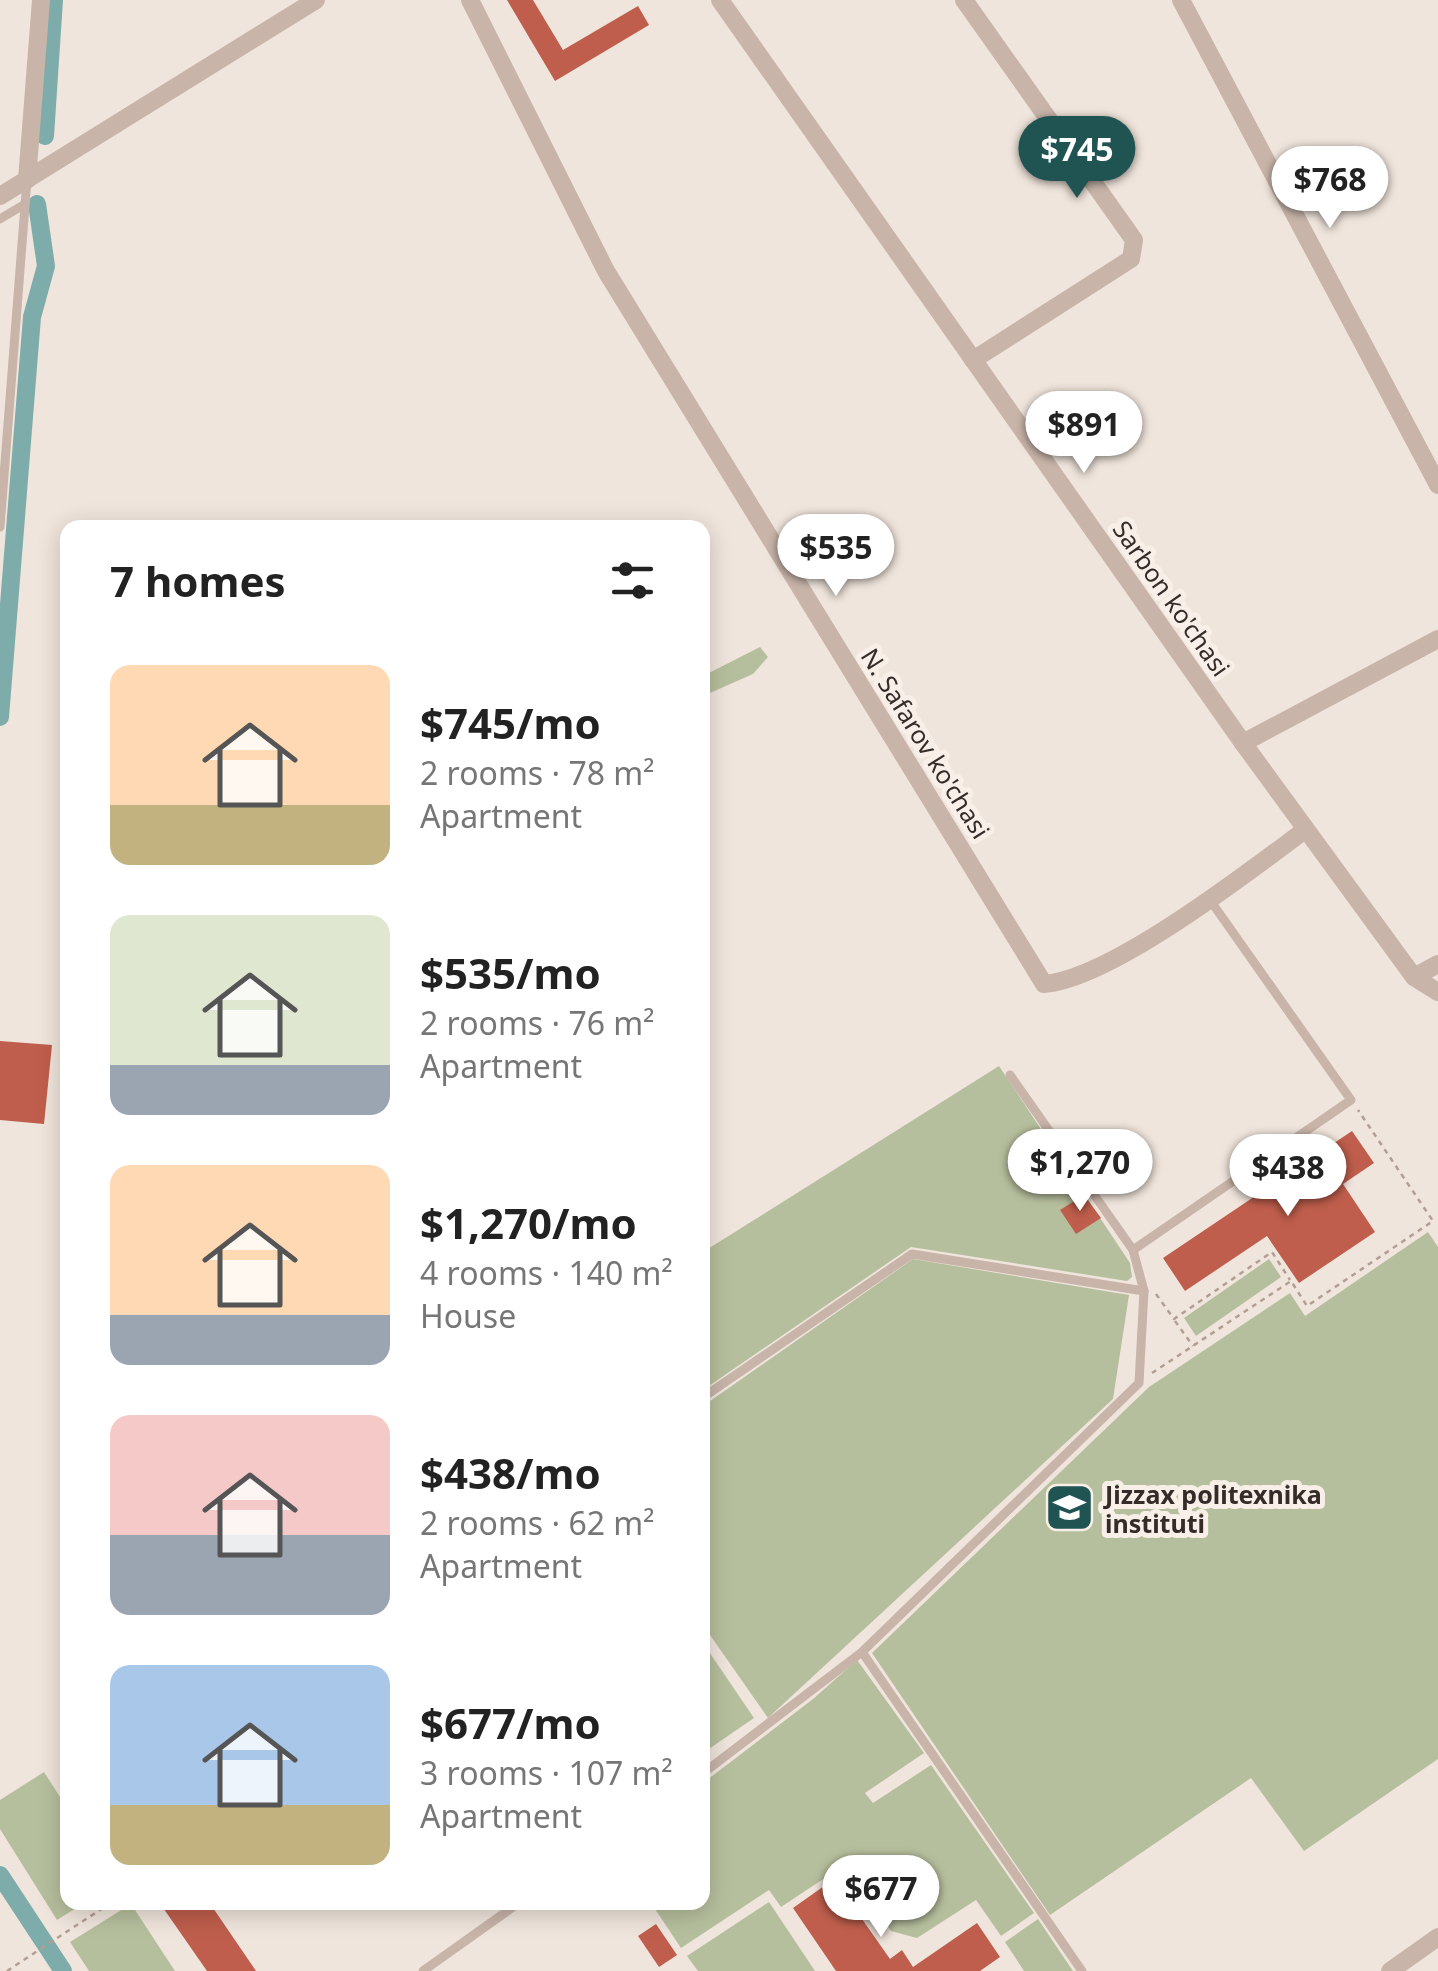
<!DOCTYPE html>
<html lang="en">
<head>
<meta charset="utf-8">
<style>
	:root { --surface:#fff; --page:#f2f2f2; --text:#222; --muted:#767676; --accent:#205453 }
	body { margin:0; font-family:"Noto Sans",sans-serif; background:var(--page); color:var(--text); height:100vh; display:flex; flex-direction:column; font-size:38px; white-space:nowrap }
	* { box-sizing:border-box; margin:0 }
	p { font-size:32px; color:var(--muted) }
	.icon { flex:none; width:55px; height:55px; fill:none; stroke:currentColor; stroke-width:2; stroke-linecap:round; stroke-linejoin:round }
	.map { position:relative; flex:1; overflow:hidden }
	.details { position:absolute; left:60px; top:520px; width:650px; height:1390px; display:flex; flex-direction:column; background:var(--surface); border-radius:20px; box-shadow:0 5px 25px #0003 }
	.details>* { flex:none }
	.price { position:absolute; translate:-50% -85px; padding:0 22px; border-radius:35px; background:#fff; color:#222; font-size:32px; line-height:65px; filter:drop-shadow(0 2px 5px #0008) }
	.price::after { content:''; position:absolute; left:50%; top:60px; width:30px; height:22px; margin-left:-15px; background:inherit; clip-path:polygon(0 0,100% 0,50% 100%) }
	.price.active { background:var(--accent); color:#fff }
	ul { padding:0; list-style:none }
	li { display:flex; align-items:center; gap:30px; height:250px; padding:0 50px }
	li span { display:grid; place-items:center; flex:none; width:280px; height:200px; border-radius:20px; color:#555 }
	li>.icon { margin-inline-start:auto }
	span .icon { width:120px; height:120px; fill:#fffc; stroke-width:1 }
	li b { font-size:42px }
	h2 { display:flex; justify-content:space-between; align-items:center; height:120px; padding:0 50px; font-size:42px }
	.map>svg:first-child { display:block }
	.green { fill:#b6bf9d }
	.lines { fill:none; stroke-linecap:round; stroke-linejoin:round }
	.canal { stroke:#7dacaa; stroke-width:18 }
	.building { fill:#bf5e4c }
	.path { stroke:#b39e93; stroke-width:2.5; stroke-dasharray:5 5; stroke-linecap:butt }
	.service { stroke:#c8b4a9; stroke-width:9 }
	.minor { stroke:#c8b4a9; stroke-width:18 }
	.labels { text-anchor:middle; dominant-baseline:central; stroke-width:10; stroke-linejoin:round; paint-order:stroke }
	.street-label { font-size:25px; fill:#352b28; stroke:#f8f0e8 }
	.poi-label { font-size:25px; font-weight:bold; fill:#352b28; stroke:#f8f0e8; text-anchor:start }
</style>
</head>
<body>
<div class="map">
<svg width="1438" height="1971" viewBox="0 0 1438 1971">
	<rect width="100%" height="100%" fill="#f0e5dc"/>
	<g class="green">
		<path d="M760,647L768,657L753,674L703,696V676Z"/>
		<path d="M999,1066L1130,1263L1132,1277L1127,1281L911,1247L703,1390V1252Z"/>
		<path d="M1428,1232L1438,1247V1759L1304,1851L1251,1778L1050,1915L872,1653L1149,1387L1290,1293L1305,1316Z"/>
		<path d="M913,1259L1129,1295L1113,1399L768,1718L703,1625V1406Z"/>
		<path d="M1269,1259L1281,1277L1196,1336L1184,1318Z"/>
		<path d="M703,1643L754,1718L703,1753H702Z"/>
		<path d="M857,1660L924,1753L865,1793L873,1803L931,1765L1034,1913L1001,1936L976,1900L917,1938L891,1931L846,1864L781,1907L769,1890L681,1948L651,1903L702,1902L703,1783L813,1699Z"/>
		<path d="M44,1772L67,1808L68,1902L84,1903L57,1920L0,1829V1800Z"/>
		<path d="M769,1902L815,1971H698L687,1956Z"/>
		<path d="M131,1904L175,1971H89L70,1942Z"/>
		<path d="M1038,1919L1073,1971H1024L1005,1942Z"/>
	</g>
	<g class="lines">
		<g class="canal">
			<path d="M45,136L54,0"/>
			<path d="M0,717L32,317L46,266L37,204"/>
			<path d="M0,1875L63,1971"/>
		</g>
	</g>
	<g class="building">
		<path d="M507,0H533L563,50L638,6L649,25L555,81Z"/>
		<path d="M0,1041L52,1045L44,1124L0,1120Z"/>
		<path d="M1352,1131L1374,1163L1343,1184L1375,1232L1299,1283L1267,1236L1185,1291L1163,1258Z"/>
		<path d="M1084,1195L1101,1218L1076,1234L1060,1210Z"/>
		<path d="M834,1879L890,1959L902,1950L913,1967L977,1923L1000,1957L980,1971H836L793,1908Z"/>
		<path d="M159,1902H209L256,1971H207Z"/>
		<path d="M656,1924L677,1955L659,1967L638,1936Z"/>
	</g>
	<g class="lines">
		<g class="path">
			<path d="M1156,1294L1174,1319L1272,1252L1290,1280"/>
			<path d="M1175,1321L1193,1346"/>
			<path d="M1152,1373L1291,1281L1307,1306L1433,1221L1358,1110"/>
			<path d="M7,1971L112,1902"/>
		</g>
		<g class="service">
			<path d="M0,219L25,204"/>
			<path d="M0,527L27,180"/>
			<path d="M1010,1075L1133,1250L1144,1291"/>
			<path d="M1133,1250L1351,1100L1210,900"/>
			<path d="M702,1398L912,1254L1144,1291L1139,1383L862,1652L702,1774"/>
			<path d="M862,1652L1082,1971"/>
			<path d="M423,1971L520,1902"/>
		</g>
		<g class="minor">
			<path d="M470,0L606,271L1044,984C1111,979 1248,872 1305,830"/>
			<path d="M720,0L1243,743L1414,977L1438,992"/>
			<path d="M964,0L1134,240L1131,259L973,360"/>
			<path d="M1181,0L1438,485"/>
			<path d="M27,180L41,0"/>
			<path d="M0,196L316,0"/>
			<path d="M1243,743L1438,639"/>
			<path d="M1414,977L1438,964"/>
			<path d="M1390,1971L1438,1937"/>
		</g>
	</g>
	<defs>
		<symbol id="university-square" viewBox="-11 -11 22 22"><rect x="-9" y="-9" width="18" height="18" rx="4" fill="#205453" stroke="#f8f0e8"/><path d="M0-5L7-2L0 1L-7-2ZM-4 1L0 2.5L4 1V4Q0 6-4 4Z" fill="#fff"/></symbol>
	</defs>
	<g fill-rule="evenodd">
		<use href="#university-square" x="1042" y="1480" width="55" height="55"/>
	</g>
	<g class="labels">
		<g class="street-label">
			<text transform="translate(1172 598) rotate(55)">Sarbon ko'chasi</text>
			<text transform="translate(926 743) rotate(58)">N. Safarov ko'chasi</text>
		</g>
		<g class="poi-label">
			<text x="1105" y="1494">Jizzax politexnika<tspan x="1105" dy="29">instituti</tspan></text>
		</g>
	</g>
</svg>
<b class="price active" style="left:1077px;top:201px">$745</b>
<b class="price" style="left:1330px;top:231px">$768</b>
<b class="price" style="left:1084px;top:476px">$891</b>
<b class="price" style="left:836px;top:599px">$535</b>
<b class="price" style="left:1080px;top:1214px">$1,270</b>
<b class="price" style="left:1288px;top:1219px">$438</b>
<b class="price" style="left:881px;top:1940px">$677</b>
<section class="details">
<h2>7 homes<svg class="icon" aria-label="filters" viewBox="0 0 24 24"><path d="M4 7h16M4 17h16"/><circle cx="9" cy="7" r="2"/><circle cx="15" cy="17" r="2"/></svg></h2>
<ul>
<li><span style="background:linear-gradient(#ffd9b3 70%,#c2b280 0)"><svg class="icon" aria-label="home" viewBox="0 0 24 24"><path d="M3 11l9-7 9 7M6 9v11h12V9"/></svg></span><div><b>$745/mo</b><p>2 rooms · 78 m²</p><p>Apartment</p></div></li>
<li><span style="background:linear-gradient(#dfe7d0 75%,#9aa5b1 0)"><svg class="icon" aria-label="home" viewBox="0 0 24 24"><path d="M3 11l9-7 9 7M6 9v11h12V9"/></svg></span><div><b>$535/mo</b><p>2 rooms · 76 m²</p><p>Apartment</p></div></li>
<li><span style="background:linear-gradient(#ffd9b3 75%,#9aa5b1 0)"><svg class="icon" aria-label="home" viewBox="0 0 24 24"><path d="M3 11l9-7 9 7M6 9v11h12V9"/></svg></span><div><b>$1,270/mo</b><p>4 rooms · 140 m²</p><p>House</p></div></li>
<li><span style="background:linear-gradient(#f6c9c9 60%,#9aa5b1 0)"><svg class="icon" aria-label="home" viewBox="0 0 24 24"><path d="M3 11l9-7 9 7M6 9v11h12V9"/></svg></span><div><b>$438/mo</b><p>2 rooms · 62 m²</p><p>Apartment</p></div></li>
<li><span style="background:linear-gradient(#a9c7e8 70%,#c2b280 0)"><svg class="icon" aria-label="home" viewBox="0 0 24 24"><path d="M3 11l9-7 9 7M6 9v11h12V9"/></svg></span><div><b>$677/mo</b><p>3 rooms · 107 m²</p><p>Apartment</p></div></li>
</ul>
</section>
</div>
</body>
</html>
